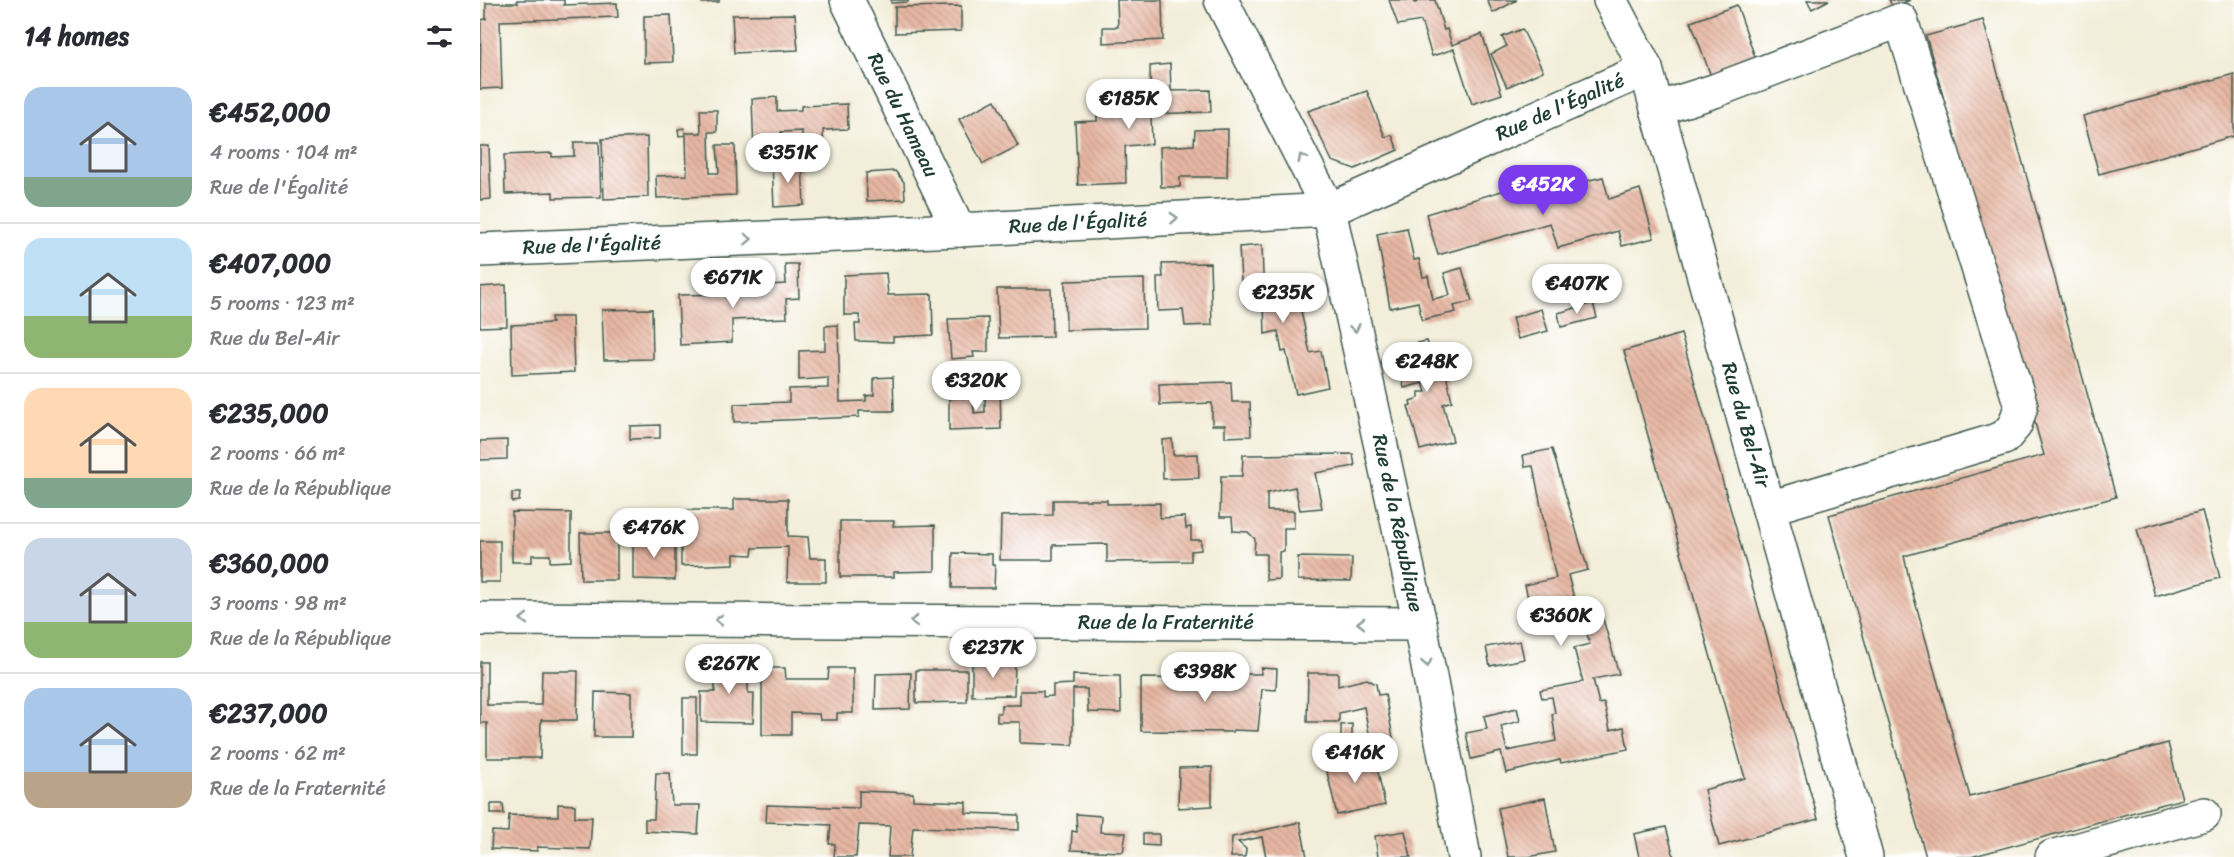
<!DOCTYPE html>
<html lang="en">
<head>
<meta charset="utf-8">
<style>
	:root { --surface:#fff; --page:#f2f2f3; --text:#2b2b33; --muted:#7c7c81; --line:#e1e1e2; --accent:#7c3aed }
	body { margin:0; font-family:Sriracha,sans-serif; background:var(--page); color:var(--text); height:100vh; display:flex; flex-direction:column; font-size:22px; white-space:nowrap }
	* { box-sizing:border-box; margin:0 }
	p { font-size:20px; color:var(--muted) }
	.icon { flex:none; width:33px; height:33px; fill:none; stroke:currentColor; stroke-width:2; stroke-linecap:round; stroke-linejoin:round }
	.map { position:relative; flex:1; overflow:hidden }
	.sheet { display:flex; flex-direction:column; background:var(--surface); width:480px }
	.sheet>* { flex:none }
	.price { position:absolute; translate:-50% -51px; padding:0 14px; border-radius:21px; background:#fff; color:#222; font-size:20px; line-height:39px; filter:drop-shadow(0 2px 3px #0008) }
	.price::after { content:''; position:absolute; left:50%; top:36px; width:18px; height:14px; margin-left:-9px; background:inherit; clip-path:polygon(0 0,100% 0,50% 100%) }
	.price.on { background:var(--accent); color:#fff }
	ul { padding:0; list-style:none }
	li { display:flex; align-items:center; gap:18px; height:150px; padding:0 24px }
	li+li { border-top:2px solid var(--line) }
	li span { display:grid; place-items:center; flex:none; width:168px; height:120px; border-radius:18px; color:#555 }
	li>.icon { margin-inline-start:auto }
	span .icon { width:72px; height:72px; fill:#fffc; stroke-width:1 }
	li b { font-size:26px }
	h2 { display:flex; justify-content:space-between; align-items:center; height:72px; padding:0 24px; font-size:26px }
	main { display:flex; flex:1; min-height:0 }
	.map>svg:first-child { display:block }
	.building { fill:url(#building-back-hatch) }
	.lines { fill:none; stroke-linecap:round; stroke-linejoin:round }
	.minor-casing { stroke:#3f584d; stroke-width:36 }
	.minor { stroke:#fff; stroke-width:33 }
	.oneway { stroke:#8f9e9a }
	.labels { text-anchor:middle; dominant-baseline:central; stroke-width:4.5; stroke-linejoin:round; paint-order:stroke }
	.street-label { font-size:20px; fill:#1f3d34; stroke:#fff }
</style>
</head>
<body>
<main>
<section class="sheet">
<h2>14 homes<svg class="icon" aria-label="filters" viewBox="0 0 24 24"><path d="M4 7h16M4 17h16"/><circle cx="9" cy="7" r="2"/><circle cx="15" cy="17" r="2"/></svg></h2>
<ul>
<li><span style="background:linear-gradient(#a9c7e8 75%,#7fa58c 0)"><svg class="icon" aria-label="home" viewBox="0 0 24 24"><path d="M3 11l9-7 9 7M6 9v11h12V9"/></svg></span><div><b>€452,000</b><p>4 rooms · 104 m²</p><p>Rue de l'Égalité</p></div></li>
<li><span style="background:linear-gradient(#bfe0f5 65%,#8fb573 0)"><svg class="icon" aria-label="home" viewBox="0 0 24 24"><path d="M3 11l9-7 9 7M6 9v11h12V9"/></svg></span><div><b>€407,000</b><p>5 rooms · 123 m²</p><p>Rue du Bel-Air</p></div></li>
<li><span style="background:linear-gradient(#ffd9b3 75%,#7fa58c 0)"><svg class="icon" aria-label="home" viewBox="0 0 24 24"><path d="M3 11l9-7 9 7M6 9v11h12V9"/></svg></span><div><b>€235,000</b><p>2 rooms · 66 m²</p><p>Rue de la République</p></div></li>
<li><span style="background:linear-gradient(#c9d6e8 70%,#8fb573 0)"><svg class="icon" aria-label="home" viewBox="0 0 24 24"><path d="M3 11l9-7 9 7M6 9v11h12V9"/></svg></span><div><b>€360,000</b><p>3 rooms · 98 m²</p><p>Rue de la République</p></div></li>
<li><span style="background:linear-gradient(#a9c7e8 70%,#b9a48a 0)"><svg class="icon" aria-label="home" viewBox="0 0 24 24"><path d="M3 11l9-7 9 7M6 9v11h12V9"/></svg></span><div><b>€237,000</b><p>2 rooms · 62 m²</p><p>Rue de la Fraternité</p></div></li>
</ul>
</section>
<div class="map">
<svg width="1754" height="857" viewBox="0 0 1754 857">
	<defs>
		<pattern id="building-back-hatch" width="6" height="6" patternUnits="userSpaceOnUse" patternTransform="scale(1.5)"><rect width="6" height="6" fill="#e8b7a3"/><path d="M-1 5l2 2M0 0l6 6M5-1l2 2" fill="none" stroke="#bb9686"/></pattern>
	</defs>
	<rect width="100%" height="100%" fill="#fff"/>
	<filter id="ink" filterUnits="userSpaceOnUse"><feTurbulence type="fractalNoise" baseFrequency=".0167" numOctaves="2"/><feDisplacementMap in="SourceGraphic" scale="12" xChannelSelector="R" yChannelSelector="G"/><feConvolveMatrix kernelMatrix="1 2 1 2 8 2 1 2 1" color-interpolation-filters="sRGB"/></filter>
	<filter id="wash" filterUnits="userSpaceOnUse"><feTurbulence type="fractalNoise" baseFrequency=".008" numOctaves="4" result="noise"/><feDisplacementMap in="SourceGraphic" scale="24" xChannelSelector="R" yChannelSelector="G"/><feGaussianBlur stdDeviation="1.35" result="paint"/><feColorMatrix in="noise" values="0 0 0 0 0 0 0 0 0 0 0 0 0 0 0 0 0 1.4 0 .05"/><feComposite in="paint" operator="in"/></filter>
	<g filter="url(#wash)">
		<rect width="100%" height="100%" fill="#f2eed9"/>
		<g id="blocks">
			<g class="building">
				<path d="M37,0H84V5L137,3L138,17L20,21L22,88L0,89L1,20L6,19V3H38Z"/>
				<path d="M221,0H239V2L222,3Z"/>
				<path d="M411,0H428V2L411,3Z"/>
				<path d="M637,0H682L683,40L623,43V27H638Z"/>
				<path d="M909,0H933L935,3L942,0H955L964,30L967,29L972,45L1002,34L1022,94L992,104L974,49L952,56L941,21L918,25Z"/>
				<path d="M1007,0H1037L1013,13Z"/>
				<path d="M1327,0H1349L1332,9Z"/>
				<path d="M1409,0H1430L1413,7Z"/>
				<path d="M1257,5L1277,63L1232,79L1211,22Z"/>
				<path d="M481,6V31L415,33V7Z"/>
				<path d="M315,14L318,50L254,53L252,15Z"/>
				<path d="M191,15L193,62L164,63V16Z"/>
				<path d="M1503,20L1636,497L1424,556L1431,587L1490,797L1688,743L1702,799L1491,857H1446L1349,515L1564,455L1446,36Z"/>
				<path d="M1042,29L1063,71L1027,87L1011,54L1027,46L1022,37Z"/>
				<path d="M690,64L691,91L730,90L731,112L671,114L672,144L645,146L646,183L598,185L595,122L617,121V113L671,111L670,66Z"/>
				<path d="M1754,74V136L1619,174L1603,116Z"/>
				<path d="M887,91L905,137L912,135L918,150L875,169L852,161L828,111Z"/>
				<path d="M297,97V111L321,110V106L367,104L368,129L343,130L344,161H328L327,153H322V131L301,132L302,152L274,153L272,99Z"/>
				<path d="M515,100L538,146L503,164L479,119Z"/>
				<path d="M220,110H237V132H229L230,173H239L237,145H255L256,195L177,198L176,176L207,175L206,135L199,136L198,129L204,128L205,133H221Z"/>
				<path d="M748,129L747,177H700V187H681L680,147L714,145L715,130Z"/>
				<path d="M167,137L168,197L124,199L122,139Z"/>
				<path d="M94,142H119L121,197L73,198V192L25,194L24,155L72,153V157L94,156Z"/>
				<path d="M0,146H9L11,199L0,200Z"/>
				<path d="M322,162L324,205L294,207L292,163Z"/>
				<path d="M415,171L424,182L425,199L387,201L386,173Z"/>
				<path d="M1123,177L1129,199L1160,189L1174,238L1142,246L1138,231L1078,248L1070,223L958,255L946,214L1058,180L1062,195L1084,188L1083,186Z"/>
				<path d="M927,228L934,260L939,259L943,277L948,276L953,299L970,295L964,273L982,268L992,301L974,306L976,312L942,320L938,302L910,308L897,234Z"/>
				<path d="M782,245L784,304L818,297L830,353L841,351L848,387L816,394L806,351L802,352L798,331L785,334L784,304L765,305L764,281H761L759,247Z"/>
				<path d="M730,263L732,325L705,326L703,310L678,311L677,277H683L682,264Z"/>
				<path d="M305,264H318L319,298L306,299L307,318L252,320V342L200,345L198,295L251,294V287L306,284Z"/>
				<path d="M406,273L408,295L452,294L453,335L413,337V342L376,341L375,324H380L379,315H364V275Z"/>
				<path d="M664,279L665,328L586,330L585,281Z"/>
				<path d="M26,285L27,326L0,327V287Z"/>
				<path d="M517,289H571L572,337L519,338Z"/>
				<path d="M1113,303L1117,318L1081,327L1078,313Z"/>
				<path d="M172,309L173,359L124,360L122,310Z"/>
				<path d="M1061,309L1068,331L1038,339L1032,318Z"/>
				<path d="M71,317H92L94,372L32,375L31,325L72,323Z"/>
				<path d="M508,318V352H493L494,357L471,359L468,319Z"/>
				<path d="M358,325L360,402L386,401V396L394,395V378L413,377L414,411H379V417L254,422V404L309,402V389L348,388V378L319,380V351L345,350V326Z"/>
				<path d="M1201,334L1338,819L1239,846L1224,790L1265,778L1144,351Z"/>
				<path d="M947,341L951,353L961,351L972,401L963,404L973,441L940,450L928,406L931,405L930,401L939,398V392H946L943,383L924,388L915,348Z"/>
				<path d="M751,382L752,402H770L771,436L745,437V425H732V403L680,405L679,384Z"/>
				<path d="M520,384L521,429L469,431V398L493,397L494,413L505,412V385Z"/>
				<path d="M180,425V438L150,439V426Z"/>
				<path d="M692,439L693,455L718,454L719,478L683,479L682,440Z"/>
				<path d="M27,440V459L0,460V441Z"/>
				<path d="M1072,449L1108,570L1088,575L1098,614L1120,609L1139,674L1113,679L1119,704L1124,703L1130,730L1144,727L1148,749L1081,763L1080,760L1026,773L1021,752L991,759L986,733L1007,729L1004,716L1037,708L1040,721L1021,726L1027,751L1076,741L1072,714L1075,713L1072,697L1062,698L1060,690L1103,682L1094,648L1110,644L1105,627L1090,630L1087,617L1054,624L1045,585L1076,578L1064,527H1065L1053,466L1045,467L1043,455Z"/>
				<path d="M873,454L875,466L835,473L842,508L820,510L815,487L787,493V511H814V528H804V551L799,552V579L786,580V554H774L775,539L768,532L753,531L752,517H740L741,476H762L763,455Z"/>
				<path d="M32,493H40L39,501L32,502Z"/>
				<path d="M254,499H308V536L328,537L330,558H346V582H307L308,547L273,548L272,555L254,554V564L201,566V510H254Z"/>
				<path d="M573,500H627V504L680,503V518L705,517L706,528L711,527V540H721V550L711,551V561L627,562V544L573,545V560H520L521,516L573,515Z"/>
				<path d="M1722,511L1740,578L1675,596L1657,529Z"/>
				<path d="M32,512L91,513V561L70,562V555H52V562H32Z"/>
				<path d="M360,521H414L413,526L455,525V571L414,572V577H360Z"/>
				<path d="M100,533H137V580H101Z"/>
				<path d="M153,538H195V580L153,579Z"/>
				<rect x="0" y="541" width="20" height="41"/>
				<path d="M473,553L512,554V565H515L514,588H472Z"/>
				<path d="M818,557L872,558L871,581L818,580Z"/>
				<path d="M1040,641L1044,659L1010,666L1006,647Z"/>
				<path d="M235,660H268V693H274L273,723L221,722V692H235Z"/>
				<path d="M0,662H7V705H61L62,671H98L97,720H61L60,758H7V723H0Z"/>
				<path d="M535,663L534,695L492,696V664Z"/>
				<path d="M282,668H305L306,679H348L349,668H373V713H357V720H340L339,714L311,713V735H282Z"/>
				<path d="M781,668L797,669L796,690L782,689L778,731L753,730V732L661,731V678L754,679V674H781Z"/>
				<path d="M436,670H487V702L436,703Z"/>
				<path d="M431,673L430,709L395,710L396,674Z"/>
				<path d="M828,673H858V686L887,679L896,684L898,695L905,694L914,743L892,748L884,707L859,713V722H827Z"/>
				<path d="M593,675L640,676L641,713L608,712L607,689H593V745L540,743V722H517V713H521V705H540V691H563V697L573,696V685L593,684Z"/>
				<path d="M115,692L151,693V737H114Z"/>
				<rect x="203" y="698" width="14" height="56"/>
				<path d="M872,724V752H861V725Z"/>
				<path d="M894,753L905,805L857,815L845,763Z"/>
				<path d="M732,767V806L698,808L699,768Z"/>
				<path d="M176,773H190L192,805H220L218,834L165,831V819H174Z"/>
				<path d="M379,791L433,793V800L486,802V813L539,815V830L433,827L430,857H408L410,826L379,825L376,857H354L355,844H349L351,825L286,822L287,805L379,808Z"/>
				<path d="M1065,798L1075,852L1048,857H1028L1018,808Z"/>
				<path d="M11,804H23L24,814H11Z"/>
				<path d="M78,804L95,805V817H112L110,849L57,847V851L11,849L12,831L28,832L29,815L78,816Z"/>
				<path d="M596,814L621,816L620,832L646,833L643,852L591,850L592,831L597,832Z"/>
				<path d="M820,822L827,857H786L782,837L758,842L766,849L765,857H751L752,837Z"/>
				<path d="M1186,827L1194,857H1159L1154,834Z"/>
				<path d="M925,831L931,857H898L895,836Z"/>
				<path d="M663,834H679V846L663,845Z"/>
			</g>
		</g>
	</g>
	<g filter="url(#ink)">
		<use href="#blocks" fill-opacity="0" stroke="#3f584d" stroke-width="1.5"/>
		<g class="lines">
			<defs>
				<g id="minor">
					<path d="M367,0L479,230"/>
					<path d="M741,0L849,210L940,624L984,857"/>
					<path d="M1130,0L1166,69L1386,857"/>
					<path d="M1177,109L1234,91L1421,20L1541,406L1535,425L1524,438L1289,508"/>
					<path d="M0,250L479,230L849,210L1166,69"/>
					<path d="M0,619L940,624"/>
					<path d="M1572,857L1724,814"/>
				</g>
			</defs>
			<use href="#minor" class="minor-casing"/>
			<use href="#minor" class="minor"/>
		</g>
		<defs><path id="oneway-chevron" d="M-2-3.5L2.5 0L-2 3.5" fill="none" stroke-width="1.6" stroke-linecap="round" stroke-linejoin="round" transform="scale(1.5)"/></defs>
		<g class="oneway">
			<use href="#oneway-chevron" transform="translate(822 158) rotate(-117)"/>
			<use href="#oneway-chevron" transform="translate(694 218) rotate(-3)"/>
			<use href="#oneway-chevron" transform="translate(268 239) rotate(-2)"/>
			<use href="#oneway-chevron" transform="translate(875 328) rotate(78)"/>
			<use href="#oneway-chevron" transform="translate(44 619) rotate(-180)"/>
			<use href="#oneway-chevron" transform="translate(239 620) rotate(-180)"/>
			<use href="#oneway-chevron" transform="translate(434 621) rotate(-180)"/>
			<use href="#oneway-chevron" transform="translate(881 623) rotate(-180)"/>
			<use href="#oneway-chevron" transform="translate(947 663) rotate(79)"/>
		</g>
	</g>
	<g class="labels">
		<g class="street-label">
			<text transform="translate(1080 107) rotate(-24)">Rue de l'Égalité</text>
			<text transform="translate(423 115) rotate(64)">Rue du Hameau</text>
			<text transform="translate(598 223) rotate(-3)">Rue de l'Égalité</text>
			<text transform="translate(112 245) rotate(-2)">Rue de l'Égalité</text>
			<text transform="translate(1266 425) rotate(74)">Rue du Bel-Air</text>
			<text transform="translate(918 523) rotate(78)">Rue de la République</text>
			<text x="686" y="622">Rue de la Fraternité</text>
		</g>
	</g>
</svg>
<b class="price" style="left:649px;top:130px">€185K</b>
<b class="price" style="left:308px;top:184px">€351K</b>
<b class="price on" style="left:1063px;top:216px">€452K</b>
<b class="price" style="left:253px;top:309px">€671K</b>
<b class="price" style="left:1097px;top:315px">€407K</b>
<b class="price" style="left:803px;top:324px">€235K</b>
<b class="price" style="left:947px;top:393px">€248K</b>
<b class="price" style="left:496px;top:412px">€320K</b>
<b class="price" style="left:174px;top:559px">€476K</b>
<b class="price" style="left:1081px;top:647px">€360K</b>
<b class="price" style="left:513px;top:679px">€237K</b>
<b class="price" style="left:249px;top:695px">€267K</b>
<b class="price" style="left:725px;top:703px">€398K</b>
<b class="price" style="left:875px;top:784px">€416K</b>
</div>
</main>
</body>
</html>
